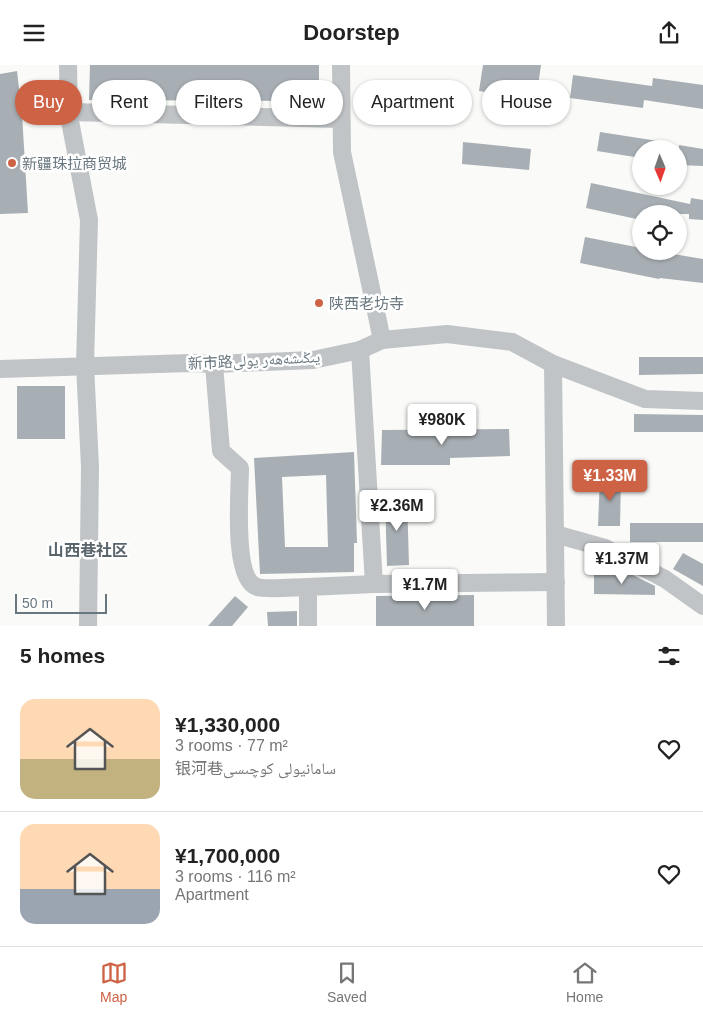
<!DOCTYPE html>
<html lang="en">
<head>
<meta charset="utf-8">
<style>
	:root { --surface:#fff; --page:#f6f6f6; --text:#222; --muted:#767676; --line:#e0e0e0; --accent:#cd6245 }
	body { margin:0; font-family:Arial,"Noto Naskh Arabic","Noto Sans SC",sans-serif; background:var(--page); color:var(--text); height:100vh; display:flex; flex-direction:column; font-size:19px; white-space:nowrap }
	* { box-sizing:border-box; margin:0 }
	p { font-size:16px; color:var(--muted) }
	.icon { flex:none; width:28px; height:28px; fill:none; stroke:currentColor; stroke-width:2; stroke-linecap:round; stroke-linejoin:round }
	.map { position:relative; height:561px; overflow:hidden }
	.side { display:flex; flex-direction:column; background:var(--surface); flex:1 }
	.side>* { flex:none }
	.hud { position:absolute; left:15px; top:15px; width:674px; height:45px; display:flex; gap:10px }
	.needle { width:32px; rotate:178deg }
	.fabs { position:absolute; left:632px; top:75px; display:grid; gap:10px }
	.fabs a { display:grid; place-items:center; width:55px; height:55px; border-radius:50%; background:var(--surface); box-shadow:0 1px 4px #0004; font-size:25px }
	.scale { position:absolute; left:15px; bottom:12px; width:92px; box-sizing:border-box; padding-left:5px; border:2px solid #68767f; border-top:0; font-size:14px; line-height:18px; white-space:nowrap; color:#68767f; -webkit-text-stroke:4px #fff; paint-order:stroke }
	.price { position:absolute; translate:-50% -42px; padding:0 11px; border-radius:5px; background:#fff; color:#222; font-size:16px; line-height:32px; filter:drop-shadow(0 1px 2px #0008) }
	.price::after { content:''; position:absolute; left:50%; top:30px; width:15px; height:11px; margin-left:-8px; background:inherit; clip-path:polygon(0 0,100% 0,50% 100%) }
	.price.selected { background:var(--accent); color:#fff }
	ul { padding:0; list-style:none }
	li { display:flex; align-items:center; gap:15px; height:125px; padding:0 20px }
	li+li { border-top:1px solid var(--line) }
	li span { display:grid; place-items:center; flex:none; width:140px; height:100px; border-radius:15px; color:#555 }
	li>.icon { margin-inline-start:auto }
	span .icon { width:60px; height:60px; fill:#fffc; stroke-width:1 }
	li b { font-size:21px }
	h2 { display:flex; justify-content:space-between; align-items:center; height:60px; padding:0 20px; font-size:21px }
	.tag { padding:0 18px; border-radius:22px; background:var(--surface); box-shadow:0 1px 4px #0004; font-size:18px; line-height:45px }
	.tag.selected { background:var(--accent); color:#fff }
	header { display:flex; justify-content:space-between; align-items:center; height:65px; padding:0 20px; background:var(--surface); font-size:22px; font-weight:800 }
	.dock { display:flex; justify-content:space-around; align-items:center; height:70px; border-top:1px solid var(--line); background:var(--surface); font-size:14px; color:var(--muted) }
	.dock a { display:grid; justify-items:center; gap:2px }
	.dock .selected { color:var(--accent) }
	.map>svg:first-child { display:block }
	.building { fill:#a8afb4; fill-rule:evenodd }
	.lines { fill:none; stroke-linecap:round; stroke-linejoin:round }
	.minor { stroke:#c0c4c7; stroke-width:18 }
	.poi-dot { fill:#cd6245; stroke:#fff; stroke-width:2 }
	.labels { text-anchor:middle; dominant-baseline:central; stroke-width:5; stroke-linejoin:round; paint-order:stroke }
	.poi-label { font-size:15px; fill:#68767f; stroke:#fff; text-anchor:start }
	.street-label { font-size:15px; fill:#68767f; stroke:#fff }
	.neighbourhood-label { font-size:16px; font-weight:bold; fill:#5a646b; stroke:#fff }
</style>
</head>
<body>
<header><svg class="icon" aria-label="menu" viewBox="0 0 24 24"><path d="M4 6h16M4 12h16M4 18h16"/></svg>Doorstep<svg class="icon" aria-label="share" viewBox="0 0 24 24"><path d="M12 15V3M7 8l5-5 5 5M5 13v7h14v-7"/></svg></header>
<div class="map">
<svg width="703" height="561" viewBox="0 0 703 561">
	<rect width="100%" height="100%" fill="#fafaf8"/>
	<g class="building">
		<path d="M90,0H319V36L89,35Z"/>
		<path d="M483,0H541L536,35L479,26Z"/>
		<path d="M17,6L22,49L28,148L0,149V9Z"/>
		<path d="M573,10L652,21L653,13L703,20V44L644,35L643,43L570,33Z"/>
		<path d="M394,22L460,31L457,52L391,43Z"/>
		<path d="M600,67L671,78L670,84H641V93L597,86Z"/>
		<path d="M463,77L531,84L529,105L462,99Z"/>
		<path d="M679,80L703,84V101L679,100Z"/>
		<path d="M591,118L690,139L691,133L703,135V155L689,154V149H641V155L586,143Z"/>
		<path d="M585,172L641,183V186H655L703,194V218L660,213L659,214L580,198Z"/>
		<path d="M639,292H703V309L639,310Z"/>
		<rect x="17" y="321" width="48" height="53"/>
		<path d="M634,349L703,350V367H634Z"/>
		<path d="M509,364L510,391L450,393V400H381L382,365Z"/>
		<path d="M354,387L357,478H354V507L260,509L254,393ZM326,410L328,482H285L282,412Z"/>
		<path d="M600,412H621L620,461H598Z"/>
		<path d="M407,432L409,500L387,501L385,433Z"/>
		<rect x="630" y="458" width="73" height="19"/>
		<path d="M683,488L703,499V521L673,504Z"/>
		<path d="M594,509H631L655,521V530L594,529Z"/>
		<path d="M474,530V561H376V531Z"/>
		<path d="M235,531L248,542L232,561H208Z"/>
		<path d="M297,546V561H268L267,547Z"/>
	</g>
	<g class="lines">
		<g class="minor">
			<path d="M68,0L69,51L89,155L85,300L90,402L88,561"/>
			<path d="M341,0L342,87L382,275"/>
			<path d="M69,47L340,54"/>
			<path d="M360,285L374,519L556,517"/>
			<path d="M214,299L221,386L240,403C240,426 232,514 257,522C266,525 297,522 308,522"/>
			<path d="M553,299L556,561"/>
			<path d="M0,304L190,298L214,299L313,295L360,285L382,275L447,269L512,277L553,299L645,334L703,336"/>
			<path d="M555,469L605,483L665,514L703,541"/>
			<path d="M308,561V522L374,519"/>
		</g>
	</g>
	<g class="poi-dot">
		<circle cx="12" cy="98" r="5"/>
		<circle cx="319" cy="238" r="5"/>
	</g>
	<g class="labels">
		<g class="poi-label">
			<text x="22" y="98">新疆珠拉商贸城</text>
			<text x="329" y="238">陕西老坊寺</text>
		</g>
		<g class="street-label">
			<text transform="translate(254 295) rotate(-3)">新市路يىڭىشەھەر يولى</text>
		</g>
		<g class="neighbourhood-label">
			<text x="88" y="485">山西巷社区</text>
		</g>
	</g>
</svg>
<div class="fabs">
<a><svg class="needle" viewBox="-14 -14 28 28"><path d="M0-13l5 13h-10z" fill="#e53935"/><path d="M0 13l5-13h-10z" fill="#767676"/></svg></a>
<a><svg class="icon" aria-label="locate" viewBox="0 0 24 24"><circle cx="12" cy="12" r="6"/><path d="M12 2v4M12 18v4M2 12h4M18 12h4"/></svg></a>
</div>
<div class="scale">50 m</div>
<b class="price" style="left:442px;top:381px">¥980K</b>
<b class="price selected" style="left:610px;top:437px">¥1.33M</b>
<b class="price" style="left:397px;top:467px">¥2.36M</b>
<b class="price" style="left:622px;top:520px">¥1.37M</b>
<b class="price" style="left:425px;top:546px">¥1.7M</b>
<div class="hud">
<a class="tag selected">Buy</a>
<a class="tag">Rent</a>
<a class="tag">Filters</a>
<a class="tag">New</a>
<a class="tag">Apartment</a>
<a class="tag">House</a>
</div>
</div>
<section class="side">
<h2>5 homes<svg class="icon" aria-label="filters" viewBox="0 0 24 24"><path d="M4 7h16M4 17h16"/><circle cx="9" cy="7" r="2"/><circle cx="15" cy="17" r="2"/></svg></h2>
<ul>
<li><span style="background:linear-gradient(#ffd9b3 60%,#c2b280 0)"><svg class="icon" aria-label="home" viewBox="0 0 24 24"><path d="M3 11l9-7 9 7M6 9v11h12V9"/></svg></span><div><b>¥1,330,000</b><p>3 rooms · 77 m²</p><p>银河巷سامانيولى كوچىسى</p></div><svg class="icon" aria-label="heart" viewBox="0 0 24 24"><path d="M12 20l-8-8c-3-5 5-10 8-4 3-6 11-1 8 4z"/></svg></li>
<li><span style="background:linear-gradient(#ffd9b3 65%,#9aa5b1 0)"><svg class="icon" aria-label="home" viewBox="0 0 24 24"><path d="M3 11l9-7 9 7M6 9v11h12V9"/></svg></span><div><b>¥1,700,000</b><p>3 rooms · 116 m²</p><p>Apartment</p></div><svg class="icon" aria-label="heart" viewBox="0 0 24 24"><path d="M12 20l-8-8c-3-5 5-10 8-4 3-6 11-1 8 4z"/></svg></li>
</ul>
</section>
<nav class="dock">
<a class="selected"><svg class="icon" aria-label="map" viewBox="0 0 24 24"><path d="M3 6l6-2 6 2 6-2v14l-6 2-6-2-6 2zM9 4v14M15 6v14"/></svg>Map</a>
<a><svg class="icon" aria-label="saved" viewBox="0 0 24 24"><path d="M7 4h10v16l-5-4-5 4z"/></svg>Saved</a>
<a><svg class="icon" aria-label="home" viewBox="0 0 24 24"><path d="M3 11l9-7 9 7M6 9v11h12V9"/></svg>Home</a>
</nav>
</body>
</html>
